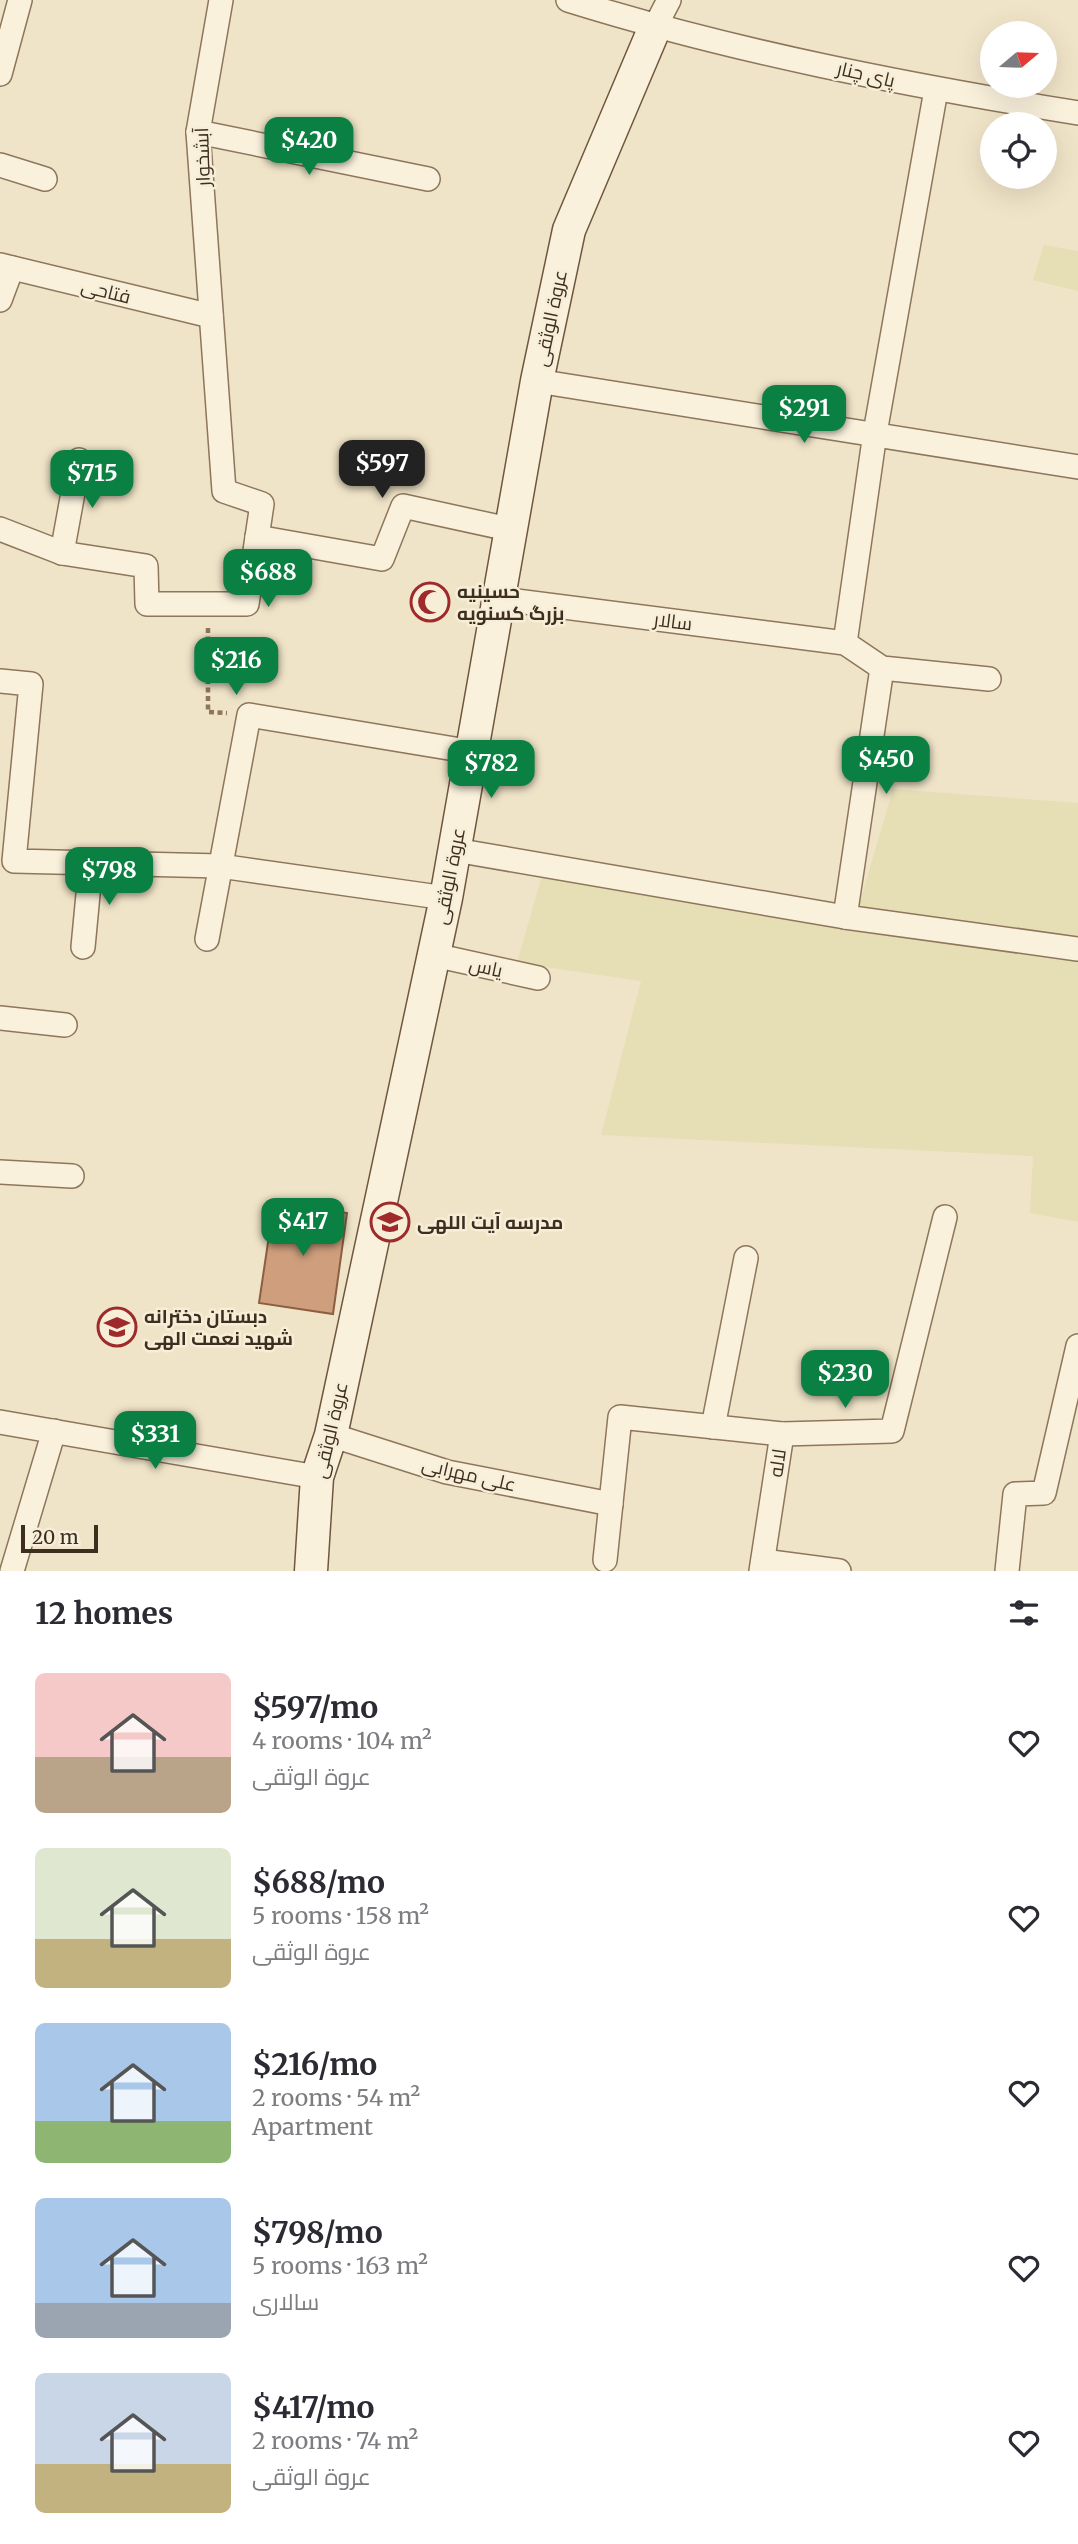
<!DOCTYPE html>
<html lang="en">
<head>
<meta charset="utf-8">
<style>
	:root { --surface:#fff; --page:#f7f7f7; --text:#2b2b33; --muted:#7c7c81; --accent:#0b8043 }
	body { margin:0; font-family:Merriweather,Cairo,serif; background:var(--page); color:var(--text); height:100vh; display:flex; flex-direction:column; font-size:26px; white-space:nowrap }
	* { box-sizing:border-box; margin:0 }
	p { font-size:23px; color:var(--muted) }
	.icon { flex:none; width:38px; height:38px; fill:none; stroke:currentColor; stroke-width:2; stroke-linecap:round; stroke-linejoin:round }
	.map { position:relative; height:1571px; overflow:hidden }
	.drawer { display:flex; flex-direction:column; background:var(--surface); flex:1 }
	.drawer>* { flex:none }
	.needle { width:46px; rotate:71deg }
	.buttons { position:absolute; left:980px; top:21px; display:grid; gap:14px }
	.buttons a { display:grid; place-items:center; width:77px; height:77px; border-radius:50%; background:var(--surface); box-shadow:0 7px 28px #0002; font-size:35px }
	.scale { position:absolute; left:21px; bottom:18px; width:77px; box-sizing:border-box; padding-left:7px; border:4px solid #3d2e20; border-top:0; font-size:19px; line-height:24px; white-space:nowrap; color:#3d2e20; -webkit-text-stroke:5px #f7eed8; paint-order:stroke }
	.price { position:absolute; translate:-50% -60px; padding:0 16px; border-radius:14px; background:var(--accent); color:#fff; font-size:23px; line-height:46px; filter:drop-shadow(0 2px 4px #0008) }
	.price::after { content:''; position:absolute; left:50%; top:42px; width:21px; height:16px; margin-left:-10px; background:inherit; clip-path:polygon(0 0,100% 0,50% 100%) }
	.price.current { background:#222; color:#fff }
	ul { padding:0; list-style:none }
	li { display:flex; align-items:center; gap:21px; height:175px; padding:0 35px }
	li span { display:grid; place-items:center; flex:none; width:196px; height:140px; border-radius:10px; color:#555 }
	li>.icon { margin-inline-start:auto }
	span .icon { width:84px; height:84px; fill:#fffc; stroke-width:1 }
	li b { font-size:30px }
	h2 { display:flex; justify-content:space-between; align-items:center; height:84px; padding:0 35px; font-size:30px }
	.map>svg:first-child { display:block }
	.farmland { fill:#e6deb5 }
	.building { fill:#cf9f7d; stroke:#8d5f41; stroke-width:2 }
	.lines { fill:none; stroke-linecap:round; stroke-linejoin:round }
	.street-casing { stroke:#8d765c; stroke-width:26 }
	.secondary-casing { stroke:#6f573f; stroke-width:35 }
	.path { stroke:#8d765c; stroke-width:4.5; stroke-dasharray:5 3.5; stroke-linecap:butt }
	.street { stroke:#faf1dc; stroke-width:23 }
	.secondary { stroke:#faf1dc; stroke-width:32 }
	.labels { text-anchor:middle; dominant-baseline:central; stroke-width:5; stroke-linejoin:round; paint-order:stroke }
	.street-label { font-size:19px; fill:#3d2e20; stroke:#f7eed8 }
	.poi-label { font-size:19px; font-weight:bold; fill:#3d2e20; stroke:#f7eed8; text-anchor:start }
</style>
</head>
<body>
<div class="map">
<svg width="1078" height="1571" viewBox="0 0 1078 1571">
	<rect width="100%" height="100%" fill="#f0e4c8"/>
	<g class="farmland">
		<path d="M1044,245L1078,251V291L1033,280Z"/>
		<path d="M893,789L1078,803V1222L1030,1213L1033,1156L601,1135L641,981L517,963L542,875L852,929Z"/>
	</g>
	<path class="building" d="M274,1202L347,1213L333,1314L259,1303Z"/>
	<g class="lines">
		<defs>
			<g id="street">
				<path d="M568,0C735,52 907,85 1078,113"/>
				<path d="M655,27L669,0"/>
				<path d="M0,74L20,0"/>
				<path d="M198,132L428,179"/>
				<path d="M0,165L45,179"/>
				<path d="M0,265L211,316"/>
				<path d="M0,300L12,268"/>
				<path d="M537,381L1078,467"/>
				<path d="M0,529L62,553L146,566L147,604H247L262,504L224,491L198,132L221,0"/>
				<path d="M257,537L382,559L403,506L513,530"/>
				<path d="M62,553L79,460"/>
				<path d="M501,599L845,643L882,668L989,679"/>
				<path d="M845,643L875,433L936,90"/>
				<path d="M0,681L31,684L14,861L220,866L446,898"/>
				<path d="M455,850L845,917L1078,949"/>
				<path d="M845,917L882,668"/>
				<path d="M207,939L249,715L473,752"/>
				<path d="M83,947L91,863"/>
				<path d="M434,955L538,978"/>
				<path d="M0,1018L65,1025"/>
				<path d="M0,1172L72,1176"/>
				<path d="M0,1422L317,1477"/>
				<path d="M713,1427L746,1258"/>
				<path d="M331,1435L447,1472L611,1504"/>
				<path d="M605,1560L620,1417L782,1434"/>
				<path d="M763,1561L839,1571"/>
				<path d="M12,1571L54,1431"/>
				<path d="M761,1571L782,1434L892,1431L945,1217"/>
				<path d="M1007,1571L1015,1494L1044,1493L1078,1346"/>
			</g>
			<path id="secondary" d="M311,1571L317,1477L331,1435L446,898L537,381L569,230L655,27"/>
		</defs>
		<use href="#street" class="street-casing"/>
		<use href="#secondary" class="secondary-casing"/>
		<path class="path" d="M208,628V712L227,713"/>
		<use href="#street" class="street"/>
		<use href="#secondary" class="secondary"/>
	</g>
	<defs>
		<symbol id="mosque-ring" viewBox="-11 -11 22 22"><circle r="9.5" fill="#f7eed8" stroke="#9e2a2b" stroke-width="1.5"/><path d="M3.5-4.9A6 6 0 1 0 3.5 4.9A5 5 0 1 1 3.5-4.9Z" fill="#9e2a2b"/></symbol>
		<symbol id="school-ring" viewBox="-11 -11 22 22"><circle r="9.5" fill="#f7eed8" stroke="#9e2a2b" stroke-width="1.5"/><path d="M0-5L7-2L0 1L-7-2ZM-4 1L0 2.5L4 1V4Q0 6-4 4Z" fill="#9e2a2b"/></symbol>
	</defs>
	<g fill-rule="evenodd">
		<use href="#mosque-ring" x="408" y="580" width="44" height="44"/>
		<use href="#school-ring" x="368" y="1200" width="44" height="44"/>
		<use href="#school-ring" x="95" y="1305" width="44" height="44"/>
	</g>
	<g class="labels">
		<g class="street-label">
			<text transform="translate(866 74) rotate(13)">پای چنار</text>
			<text transform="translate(202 157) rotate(-92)">آبشخوار</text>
			<text transform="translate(106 291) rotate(14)">فتاحی</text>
			<text transform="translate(550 318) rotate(-78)">عروة الوثقی</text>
			<text transform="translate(673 621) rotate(7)">سالار</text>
			<text transform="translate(449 876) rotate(-79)">عروة الوثقی</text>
			<text transform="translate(486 967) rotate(12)">یاس</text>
			<text transform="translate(330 1430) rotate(-77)">عروة الوثقی</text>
			<text transform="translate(777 1463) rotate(-82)">لاله</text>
			<text transform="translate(469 1474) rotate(13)">علی مهرابی</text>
		</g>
		<g class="poi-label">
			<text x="457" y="591">حسینیه<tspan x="457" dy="22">بزرگ کسنویه</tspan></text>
			<text x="417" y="1222">مدرسه آیت اللهی</text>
			<text x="144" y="1316">دبستان دخترانه<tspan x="144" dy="22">شهید نعمت الهی</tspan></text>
		</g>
	</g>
</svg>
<div class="buttons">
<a><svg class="needle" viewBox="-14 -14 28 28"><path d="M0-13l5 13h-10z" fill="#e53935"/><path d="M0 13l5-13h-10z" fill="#7c7c81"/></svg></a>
<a><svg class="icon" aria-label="locate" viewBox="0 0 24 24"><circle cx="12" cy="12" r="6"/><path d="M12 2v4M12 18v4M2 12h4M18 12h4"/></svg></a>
</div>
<div class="scale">20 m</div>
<b class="price" style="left:309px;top:177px">$420</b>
<b class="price" style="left:804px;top:445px">$291</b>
<b class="price current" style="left:382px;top:500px">$597</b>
<b class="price" style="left:92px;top:510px">$715</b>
<b class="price" style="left:268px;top:609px">$688</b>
<b class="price" style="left:236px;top:697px">$216</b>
<b class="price" style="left:886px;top:796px">$450</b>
<b class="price" style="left:491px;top:800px">$782</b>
<b class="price" style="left:109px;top:907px">$798</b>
<b class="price" style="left:303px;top:1258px">$417</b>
<b class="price" style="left:845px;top:1410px">$230</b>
<b class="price" style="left:155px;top:1471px">$331</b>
</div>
<section class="drawer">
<h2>12 homes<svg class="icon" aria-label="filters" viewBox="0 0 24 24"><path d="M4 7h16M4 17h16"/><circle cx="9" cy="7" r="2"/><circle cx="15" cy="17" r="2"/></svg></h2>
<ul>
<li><span style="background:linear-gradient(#f6c9c9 60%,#b9a48a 0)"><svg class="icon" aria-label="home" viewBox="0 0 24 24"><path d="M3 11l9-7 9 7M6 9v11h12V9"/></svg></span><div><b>$597/mo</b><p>4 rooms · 104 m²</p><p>عروة الوثقی</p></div><svg class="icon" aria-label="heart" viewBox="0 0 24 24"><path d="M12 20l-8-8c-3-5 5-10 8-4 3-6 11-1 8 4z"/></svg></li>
<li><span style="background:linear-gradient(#dfe7d0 65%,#c2b280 0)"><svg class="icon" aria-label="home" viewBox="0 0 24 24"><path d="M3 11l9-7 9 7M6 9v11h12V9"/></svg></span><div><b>$688/mo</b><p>5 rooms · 158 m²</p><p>عروة الوثقی</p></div><svg class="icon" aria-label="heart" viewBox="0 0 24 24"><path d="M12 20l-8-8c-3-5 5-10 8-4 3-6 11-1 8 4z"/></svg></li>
<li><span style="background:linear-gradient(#a9c7e8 70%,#8fb573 0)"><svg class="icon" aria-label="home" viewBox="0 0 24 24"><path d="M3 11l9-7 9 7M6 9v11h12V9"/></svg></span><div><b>$216/mo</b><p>2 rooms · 54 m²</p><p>Apartment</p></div><svg class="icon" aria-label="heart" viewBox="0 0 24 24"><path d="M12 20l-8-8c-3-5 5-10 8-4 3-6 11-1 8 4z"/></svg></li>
<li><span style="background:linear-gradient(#a9c7e8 75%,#9aa5b1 0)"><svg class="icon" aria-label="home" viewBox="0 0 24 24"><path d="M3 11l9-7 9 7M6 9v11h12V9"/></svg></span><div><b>$798/mo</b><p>5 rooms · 163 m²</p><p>سالاری</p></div><svg class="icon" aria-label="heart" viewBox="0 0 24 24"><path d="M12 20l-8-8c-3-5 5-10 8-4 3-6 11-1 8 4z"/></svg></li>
<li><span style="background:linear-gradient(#c9d6e8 65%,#c2b280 0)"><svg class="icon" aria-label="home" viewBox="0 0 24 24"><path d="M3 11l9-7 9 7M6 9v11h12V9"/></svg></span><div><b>$417/mo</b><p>2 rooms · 74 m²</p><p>عروة الوثقی</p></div><svg class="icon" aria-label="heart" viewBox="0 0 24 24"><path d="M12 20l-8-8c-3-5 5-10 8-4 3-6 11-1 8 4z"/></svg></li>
</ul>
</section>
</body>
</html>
